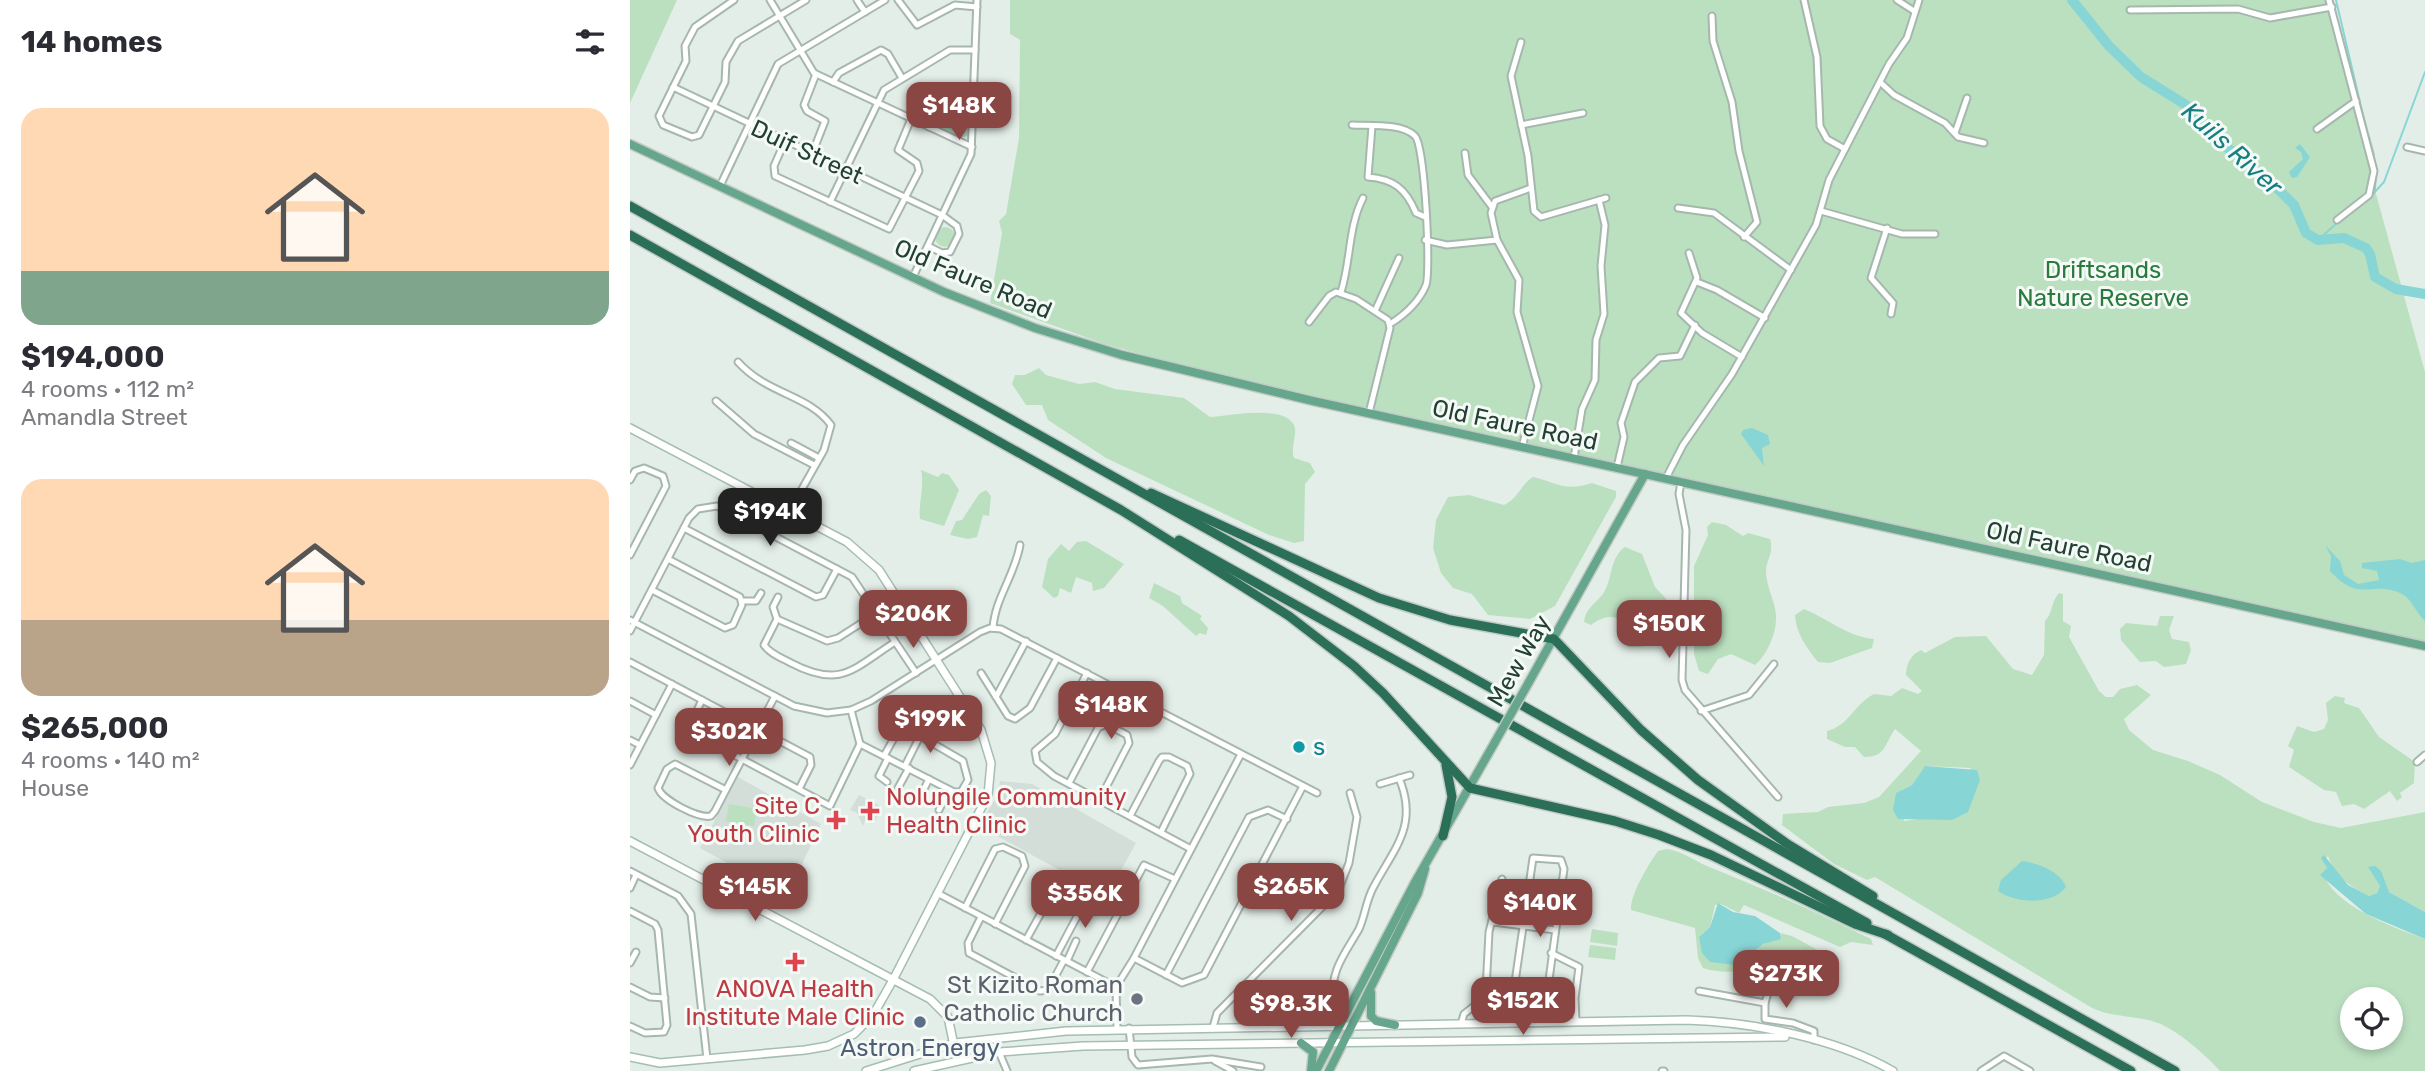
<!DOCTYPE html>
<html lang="en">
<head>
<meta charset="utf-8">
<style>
	:root { --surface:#fff; --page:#f2f2f3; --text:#2b2b33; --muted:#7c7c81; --accent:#894642 }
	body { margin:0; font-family:Rubik,sans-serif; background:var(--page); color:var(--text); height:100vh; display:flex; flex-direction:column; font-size:26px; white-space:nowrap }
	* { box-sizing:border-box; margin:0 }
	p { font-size:23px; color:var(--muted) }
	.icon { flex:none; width:38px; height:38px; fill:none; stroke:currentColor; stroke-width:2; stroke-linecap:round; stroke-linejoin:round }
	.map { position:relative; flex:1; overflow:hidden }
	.drawer { display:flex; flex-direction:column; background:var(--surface); width:630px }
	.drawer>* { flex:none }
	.fabs { position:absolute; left:1710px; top:987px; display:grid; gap:14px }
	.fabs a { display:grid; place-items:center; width:63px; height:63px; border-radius:50%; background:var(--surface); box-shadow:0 4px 10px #0003; font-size:35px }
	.price { position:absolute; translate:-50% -60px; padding:0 16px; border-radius:14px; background:var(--accent); color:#fff; font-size:23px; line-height:46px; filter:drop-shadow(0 2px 4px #0008) }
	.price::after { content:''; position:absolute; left:50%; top:42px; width:21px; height:16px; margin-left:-10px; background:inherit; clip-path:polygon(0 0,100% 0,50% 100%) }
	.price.on { background:#222; color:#fff }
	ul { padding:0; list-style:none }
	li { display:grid; align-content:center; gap:14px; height:371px; padding:0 21px }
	li span { display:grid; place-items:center; height:217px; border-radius:21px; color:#555 }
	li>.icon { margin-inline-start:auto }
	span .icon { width:126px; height:126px; fill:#fffc; stroke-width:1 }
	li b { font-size:30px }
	h2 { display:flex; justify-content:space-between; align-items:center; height:84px; padding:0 21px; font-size:30px }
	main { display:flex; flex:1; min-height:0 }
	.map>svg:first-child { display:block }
	.built { fill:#d2ded7 }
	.green { fill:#bbe0c0; fill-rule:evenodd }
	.water { fill:#88d5d6 }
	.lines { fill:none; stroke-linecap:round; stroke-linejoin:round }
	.stream { stroke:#88d5d6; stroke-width:2 }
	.river { stroke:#88d5d6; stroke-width:10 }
	.street-casing { stroke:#a6b7ae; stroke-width:9 }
	.secondary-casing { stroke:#a4beb1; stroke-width:10 }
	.primary-casing { stroke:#c1cac6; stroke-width:11 }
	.highway-casing { stroke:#c1cac6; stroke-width:12 }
	.street { stroke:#fff; stroke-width:5 }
	.secondary { stroke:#fff; stroke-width:7 }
	.primary { stroke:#65a68d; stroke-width:8 }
	.highway { stroke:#2b6f58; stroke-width:9 }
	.primary-bridge-casing { stroke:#c1cac6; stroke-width:11; stroke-linecap:butt }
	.primary-bridge { stroke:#65a68d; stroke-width:8 }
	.culture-dot { fill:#0f9aa8; stroke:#f5faf7; stroke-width:2.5 }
	.health-dot { fill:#e0444e; stroke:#f5faf7; stroke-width:2.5 }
	.worship-dot { fill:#6b7280; stroke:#f5faf7; stroke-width:2.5 }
	.service-dot { fill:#5c6f8a; stroke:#f5faf7; stroke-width:2.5 }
	.labels { text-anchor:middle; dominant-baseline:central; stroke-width:6; stroke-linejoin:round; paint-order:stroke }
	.street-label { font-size:24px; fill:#224134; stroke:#f5faf7 }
	.park-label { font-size:24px; fill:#297b3d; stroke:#f5faf7 }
	.culture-label { font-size:24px; fill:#0d838f; stroke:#f5faf7; text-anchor:start }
	.health-label { font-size:24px; fill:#be3a42; stroke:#f5faf7; text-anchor:start }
	.worship-label { font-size:24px; fill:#5b616d; stroke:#f5faf7; text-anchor:end }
	.service-label { font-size:24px; fill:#4e5e75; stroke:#f5faf7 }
	.water-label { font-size:26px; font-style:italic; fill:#177f82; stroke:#f5faf7 }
</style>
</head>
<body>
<main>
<section class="drawer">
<h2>14 homes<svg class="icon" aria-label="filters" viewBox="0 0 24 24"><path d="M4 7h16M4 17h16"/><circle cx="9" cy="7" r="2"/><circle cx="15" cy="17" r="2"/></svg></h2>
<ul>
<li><span style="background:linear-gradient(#ffd9b3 75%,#7fa58c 0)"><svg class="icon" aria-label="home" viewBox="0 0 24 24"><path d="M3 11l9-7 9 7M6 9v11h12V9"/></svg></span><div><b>$194,000</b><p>4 rooms · 112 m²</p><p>Amandla Street</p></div></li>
<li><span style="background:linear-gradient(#ffd9b3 65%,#b9a48a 0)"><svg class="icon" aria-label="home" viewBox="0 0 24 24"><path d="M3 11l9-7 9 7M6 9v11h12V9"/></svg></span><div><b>$265,000</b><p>4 rooms · 140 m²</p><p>House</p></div></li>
</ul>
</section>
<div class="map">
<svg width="1795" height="1071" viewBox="0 0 1795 1071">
	<rect width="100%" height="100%" fill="#e4eee8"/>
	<g class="built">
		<path d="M108,777L191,824L157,896L70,848Z"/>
		<path d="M370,781L402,784L506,843L477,896L349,826L368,794Z"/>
		<path d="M229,795L252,807L244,823L236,819L233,826L227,813L220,810Z"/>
	</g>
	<g class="green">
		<path d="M0,0H47L0,103Z"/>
		<path d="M380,0H1702L1745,154L1746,194L1795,372V641L1449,569L608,382L472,343L360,303L372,233L369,221L376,214L389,138L390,40L380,34Z"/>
		<path d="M333,102L339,108L337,136L330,138L305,127L309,115Z"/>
		<circle cx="315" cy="237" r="10"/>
		<path d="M409,368L416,375L449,384L465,382L485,389L554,398L580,417C597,416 654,404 664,425C668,434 660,447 664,458L680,463L685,472L675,484L674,541L664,543L639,535L476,458L418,420L412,405H396L382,384L385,375H395Z"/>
		<path d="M291,470L308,477L312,473L319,475L329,490L314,526L290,519C288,502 295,488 291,470Z"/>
		<path d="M903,477C929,483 933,492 962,483L986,491V497L925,606L900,619L858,615L842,594L823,588L811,573L803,548L806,520L818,497L839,495L874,505C889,498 891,484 903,477Z"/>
		<path d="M356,490L361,496L359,516L353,515L347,537L338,539L320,535L326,521L332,520L349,494Z"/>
		<path d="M1082,522L1096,525L1113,536L1118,533L1140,539C1144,553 1137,558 1136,571C1136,586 1145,601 1146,615C1147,632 1138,654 1125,665L1101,654L1088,659L1078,674L1069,671L1064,654V566L1078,535L1077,527Z"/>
		<path d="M456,541L494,564L474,588L463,591L462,583L446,577L441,593L430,588L428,596L424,598L412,587L418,559L431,544L439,551L447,542Z"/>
		<path d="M995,547L1012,554L1025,587L1041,604C1048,640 1028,648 998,647L995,640L998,630C990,612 974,615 961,625L954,622C955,609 965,604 973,594C983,579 979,558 995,547Z"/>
		<path d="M524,583L550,596L552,603L572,616L570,619L578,628L576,635L570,633L566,636L533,606L519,598Z"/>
		<path d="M1429,593L1433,594V621L1441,626L1439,637L1469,691L1476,697H1483L1490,689L1507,685L1521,695L1494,719L1499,730L1523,750L1558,761L1590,775L1632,802L1684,822L1711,828L1795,812V912L1759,892L1739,867L1750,886L1747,893L1739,896C1720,886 1706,878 1698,856L1694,861L1697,868L1694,874C1703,906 1766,928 1795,939V1071H1590C1577,1056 1547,1030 1528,1023C1506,1015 1484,1018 1462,1008L1245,877L1237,880L1204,864L1152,825L1153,814L1188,812L1198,807L1234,803L1249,797L1291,751L1265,729C1254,745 1256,757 1234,757L1225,747H1215L1197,739V731C1219,726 1224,704 1244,694L1261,696L1272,688L1288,694L1292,691L1276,675C1276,663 1281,655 1291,650L1295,653L1325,637L1356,636L1383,669L1402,675L1414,655L1415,621C1423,613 1421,601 1429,593ZM1295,766L1341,768L1296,818L1274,821L1272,790L1282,785ZM1722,999H1760V1038H1722Z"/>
		<path d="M1174,609C1198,619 1219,637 1244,639L1242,648L1200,663L1188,662C1177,648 1166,634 1165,615Z"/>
		<path d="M1530,616H1544L1539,630L1542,639L1559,642L1561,650L1556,664L1534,667L1526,661L1510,662L1491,640L1490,629L1496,623L1527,626Z"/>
		<path d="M1705,696L1715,698L1714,703L1729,708L1749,737L1785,762L1784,783L1770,793L1772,797L1767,801L1760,791L1734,809L1724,804L1712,806L1706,792L1694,790L1659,767L1664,750L1658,746L1667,726L1684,732L1694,729L1698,720L1696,703Z"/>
		<path d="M391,792L416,794L414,807L389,804Z"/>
		<path d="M99,804L127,809L124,826L96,821Z"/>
		<path d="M1037,849C1052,851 1063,860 1077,866C1132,888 1187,912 1241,939L1243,945L1221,942L1210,947L1114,905L1109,913L1091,904L1085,905L1080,927L1071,935L1118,957L1125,948L1151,936L1150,933L1162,936L1193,953L1195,959L1173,955L1171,966C1137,961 1106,979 1073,968L1068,958L1065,928L1001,910C1000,895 1018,865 1028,851Z"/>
		<path d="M962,929L988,933L987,946L960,942Z"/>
		<path d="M960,945L986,948L985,960L958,957Z"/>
	</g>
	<g class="water">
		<path d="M1670,144L1680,157L1667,177L1662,178L1659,172L1673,159L1671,152L1665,148Z"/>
		<path d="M1122,428L1138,435L1140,444L1132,448L1134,466L1111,434L1113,430Z"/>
		<path d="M1695,545L1710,561L1714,575L1728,584L1749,580L1747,571L1732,568V563L1770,559L1782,563L1795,560V621C1785,612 1782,598 1770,593C1740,580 1730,604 1700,571L1701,556Z"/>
		<path d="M1295,766L1347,770L1350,780L1338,812L1322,820L1268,819L1263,810L1266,793L1282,785Z"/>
		<path d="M1694,855L1718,885L1739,896L1747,893L1750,886L1738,867L1745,866L1751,871L1759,892L1795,912V939L1736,914L1690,875L1697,868L1691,858Z"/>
		<path d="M1392,861C1407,863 1430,871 1436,887C1422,906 1385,903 1368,891L1371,880Z"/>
		<path d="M1088,903L1103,912L1125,916L1150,933L1151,939L1133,944L1106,965L1080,962L1072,953L1069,937L1080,927Z"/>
	</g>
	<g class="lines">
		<g class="stream">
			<path d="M1706,0L1740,145"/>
			<path d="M1745,190L1746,171"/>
			<path d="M1742,195L1754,182L1795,72"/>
			<path d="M1688,240L1707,223"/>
		</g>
		<path class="river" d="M1442,0L1479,46L1511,77L1556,105L1583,136L1647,188L1664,205L1676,233L1688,240L1714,238L1736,248L1740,254L1745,277L1766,289L1795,294"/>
		<defs>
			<g id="street">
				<path d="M104,0L65,27L55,46L56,61L29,116L33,125L62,137L69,135L95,82L96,62L108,41L176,0"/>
				<path d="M140,0L184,73L342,147"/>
				<path d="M227,0L235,12"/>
				<path d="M268,0L287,25L325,5L347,7"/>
				<path d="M1174,0L1187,57L1190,126L1197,139L1215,149"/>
				<path d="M1267,0L1284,11"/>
				<path d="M1699,0L1744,171L1739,195L1707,220"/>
				<path d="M1500,10L1608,9L1640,18L1702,7"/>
				<path d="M1082,16L1083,41L1102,102L1109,151L1127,222L1114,237"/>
				<path d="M891,42L881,76L898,156L904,211L911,217L976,198"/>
				<path d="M203,82L209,73L251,50L258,54L272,78"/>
				<path d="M1250,82L1264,95L1315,123L1328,137L1354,143"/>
				<path d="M43,87L312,215L327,226L329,234L320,252L312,253L298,246"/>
				<path d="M722,125C740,126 772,123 785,136C795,146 801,271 796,285C789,302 776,314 760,324"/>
				<path d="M891,125L953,113"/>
				<path d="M742,126L738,177C764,179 776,189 786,213L795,217"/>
				<path d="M299,127C308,109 324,99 344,99"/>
				<path d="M1687,129L1726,101"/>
				<path d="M1325,133L1337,98"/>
				<path d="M155,141L144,166L145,176L259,229L289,171L287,163L268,150L281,119"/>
				<path d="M1777,147L1795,151"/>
				<path d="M835,153L838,175L862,207"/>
				<path d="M182,154L195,121L177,111L174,105L186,74"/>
				<path d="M90,186L148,64L255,0"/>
				<path d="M200,202L254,90L320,50H345"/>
				<path d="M1048,208L1084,213L1161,270"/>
				<path d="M1191,211L1272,234H1305"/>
				<path d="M1257,228L1241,278L1263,303L1261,314"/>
				<path d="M795,240L817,245L867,240"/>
				<path d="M1059,253L1067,278L1051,313L1072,333L1112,357"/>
				<path d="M283,277L341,154L347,0"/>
				<path d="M1067,282L1087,290L1135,318"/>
				<path d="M711,292C721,261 718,227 733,198"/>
				<path d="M745,311L769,258"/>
				<path d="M679,322L699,296L706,292L726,299L758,320L760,328L739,413"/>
				<path d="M108,362C138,395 178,394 201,425L194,450L159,512"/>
				<path d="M86,401L124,434L184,465"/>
				<path d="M161,443L189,458"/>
				<path d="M892,447L908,386L887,312L889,280L867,240L861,213L865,201L901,188"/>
				<path d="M944,458L952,409L965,380L966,340L974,314L971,266L975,225L969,200"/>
				<path d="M987,467L994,437L991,423L1005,382L1029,358L1050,356L1065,325"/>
				<path d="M1036,478L1053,445L1102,374L1186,225L1199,180L1259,64L1277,38L1289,0"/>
				<path d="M0,480L5,471L14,468L33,476L36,486L0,555"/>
				<path d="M1051,482L1049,494L1056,530L1052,680L1055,690L1148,797"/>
				<path d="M54,528L186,597L193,595L207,569"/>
				<path d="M22,590L95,628L103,625L112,605L110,597L38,559"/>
				<path d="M113,601H126L131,593"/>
				<path d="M247,613L208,638L197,641L147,619L134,645C140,654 152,658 161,663C211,689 223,669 265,642"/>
				<path d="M147,619L143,607L148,597"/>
				<path d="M0,620L164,706L197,713L221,710L241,701L350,632L360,628L371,629L687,793"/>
				<path d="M363,628C365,598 385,575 390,545"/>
				<path d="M0,631L59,518L68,509L87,506L222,577L286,673"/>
				<path d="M0,662L180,757L181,765L169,789"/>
				<path d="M351,673L378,716L385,719L400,708L427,658"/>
				<path d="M457,673L425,734L405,751L407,762L424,776L561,849"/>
				<path d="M366,697L396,641"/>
				<path d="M72,700L60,725L63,733L200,806L230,744L221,710"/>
				<path d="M0,701L26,715"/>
				<path d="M1071,711L1119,695L1144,664"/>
				<path d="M0,740L10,745"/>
				<path d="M230,744L324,792H331L338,780L333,761L273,726"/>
				<path d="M254,756L269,729L311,700"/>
				<path d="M1787,762L1795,755"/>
				<path d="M0,765L42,684"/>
				<path d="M275,766L290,736"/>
				<path d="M257,782L249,776L258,758"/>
				<path d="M439,783L468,728L476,724L497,735L499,743L470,799"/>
				<path d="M750,784L780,775"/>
				<path d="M268,788L279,768"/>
				<path d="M96,790L45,764L37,769L28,788C32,800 69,819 81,816L85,811L145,696"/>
				<path d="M289,799L299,779"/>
				<path d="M327,808L329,793"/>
				<path d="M309,810L319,790"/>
				<path d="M500,816L529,761L532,757H539L557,766L560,774L531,832"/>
				<path d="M0,871L48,896L61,914L77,1059"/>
				<path d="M0,888L6,875"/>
				<path d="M309,894L486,987"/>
				<path d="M335,908L365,849L373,847L392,856L395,866L365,924"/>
				<path d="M0,911L25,924L28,930L37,1025L34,1032L15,1033L0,1026"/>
				<path d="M351,917L338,943L339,953L410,991L418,990L434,960"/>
				<path d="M863,922L925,930"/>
				<path d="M396,940L430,879L440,881L491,908"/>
				<path d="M921,953L949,967L945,998L946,1022"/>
				<path d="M426,956L460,892"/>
				<path d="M504,958L552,983L574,975L673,786"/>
				<path d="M437,961L446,941"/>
				<path d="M0,963L6,952"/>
				<path d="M457,972L514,865L545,879"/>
				<path d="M536,975L619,817L638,810L657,819"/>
				<path d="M1141,982L1135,1003V1019L1163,1023L1184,1031V1040"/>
				<path d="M0,987L20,997L35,998"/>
				<path d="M486,987L504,958L611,754"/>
				<path d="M486,987L487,1029"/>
				<path d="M1069,991L1135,1003"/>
				<path d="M853,999L878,998L884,989L903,858L931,860L934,869L916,1002L899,1023"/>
				<path d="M720,1006L705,999C697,974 718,949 729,929C735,916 736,901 743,888C764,848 789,826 769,778"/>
				<path d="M831,1024L834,1014L853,999L856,990L859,932L872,879"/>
				<path d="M583,1027L587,1013L708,891L719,863L727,817L720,793"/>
				<path d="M499,1028L502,1057L508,1065L582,1059L631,1067"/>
				<path d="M369,1052L377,1071"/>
				<path d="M585,1061L603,1071"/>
				<path d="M1032,1071H1034"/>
				<path d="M1351,1071L1374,1056L1400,1071"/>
			</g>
			<g id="secondary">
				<path d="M0,428L217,542L249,570L351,730L361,763L358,795L263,980L243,1015L224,1034L198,1046L175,1050L30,1063L0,1057"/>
				<path d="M0,841L300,999L318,1017L327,1060"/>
				<path d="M236,1071L325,1043L436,1031L1056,1020C1123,1022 1205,1038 1263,1071"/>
				<path d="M284,1071L369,1052L453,1046L1155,1037"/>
			</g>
			<g id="primary">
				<path d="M0,144L314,292L405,328L492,355L683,401L1795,646"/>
				<path d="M899,682L1015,474"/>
				<path d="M741,993V1016L746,1021L765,1025"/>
				<path d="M671,1043L683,1052L681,1071"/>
				<path d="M686,1071L784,884L865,742"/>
				<path d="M699,1071L788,893L795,869"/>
			</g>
			<g id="highway">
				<path d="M0,206L1545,1071"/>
				<path d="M0,235L491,510L659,616L724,666L753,693L840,788L985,821L1029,835L1081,855L1225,924L1258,935"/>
				<path d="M521,493L749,598L820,620L924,639L1011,730L1068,780L1156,843L1243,896"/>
				<path d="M549,540L1237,923"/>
				<path d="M813,836L822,797L816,765"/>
				<path d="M1255,934L1501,1071"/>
			</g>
		</defs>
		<use href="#street" class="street-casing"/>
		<use href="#secondary" class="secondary-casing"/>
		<use href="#primary" class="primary-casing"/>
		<use href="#highway" class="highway-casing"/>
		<use href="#street" class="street"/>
		<use href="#secondary" class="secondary"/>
		<use href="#primary" class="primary"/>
		<use href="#highway" class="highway"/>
		<defs>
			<path id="primary-bridge" d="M865,742L899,682"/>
		</defs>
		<use href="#primary-bridge" class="primary-bridge-casing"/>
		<use href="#primary-bridge" class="primary-bridge"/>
	</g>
	<circle class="culture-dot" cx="669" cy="747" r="7"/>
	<g class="health-dot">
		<path d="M236.5 800.5h7v7h7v7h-7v7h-7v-7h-7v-7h7z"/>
		<path d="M202.5 809.5h7v7h7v7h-7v7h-7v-7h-7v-7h7z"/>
		<path d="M161.5 951.5h7v7h7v7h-7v7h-7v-7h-7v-7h7z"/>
	</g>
	<circle class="worship-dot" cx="507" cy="999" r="7"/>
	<circle class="service-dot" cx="290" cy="1022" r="7"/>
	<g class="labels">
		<g class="street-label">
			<text transform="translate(177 152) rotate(25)">Duif Street</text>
			<text transform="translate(343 279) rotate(23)">Old Faure Road</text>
			<text transform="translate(885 425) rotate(12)">Old Faure Road</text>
			<text transform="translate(1439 547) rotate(12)">Old Faure Road</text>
			<text transform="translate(889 661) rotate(-60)">Mew Way</text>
		</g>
		<g class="park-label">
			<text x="1473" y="270">Driftsands<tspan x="1473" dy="28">Nature Reserve</tspan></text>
		</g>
		<g class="culture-label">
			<text x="683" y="747">s</text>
		</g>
		<g class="health-label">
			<text x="256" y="797">Nolungile Community<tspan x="256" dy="28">Health Clinic</tspan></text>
			<text x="190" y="806" text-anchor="end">Site C<tspan x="190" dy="28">Youth Clinic</tspan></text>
			<text x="165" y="989" text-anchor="middle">ANOVA Health<tspan x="165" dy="28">Institute Male Clinic</tspan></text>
		</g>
		<g class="worship-label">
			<text x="493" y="985">St Kizito Roman<tspan x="493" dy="28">Catholic Church</tspan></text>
		</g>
		<g class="service-label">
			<text x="290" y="1048">Astron Energy</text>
		</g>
		<g class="water-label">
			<text transform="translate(1602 149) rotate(42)">Kuils River</text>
		</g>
	</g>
</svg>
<div class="fabs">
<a><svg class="icon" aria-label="locate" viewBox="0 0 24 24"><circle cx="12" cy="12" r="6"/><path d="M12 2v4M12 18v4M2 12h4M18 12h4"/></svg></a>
</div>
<b class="price" style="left:329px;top:142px">$148K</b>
<b class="price on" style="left:140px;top:548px">$194K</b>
<b class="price" style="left:283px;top:650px">$206K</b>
<b class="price" style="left:1039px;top:660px">$150K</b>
<b class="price" style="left:481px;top:741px">$148K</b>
<b class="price" style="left:300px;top:755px">$199K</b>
<b class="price" style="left:99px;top:768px">$302K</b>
<b class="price" style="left:125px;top:923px">$145K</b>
<b class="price" style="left:661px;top:923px">$265K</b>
<b class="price" style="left:455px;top:930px">$356K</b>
<b class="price" style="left:910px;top:939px">$140K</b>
<b class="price" style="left:1156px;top:1010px">$273K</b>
<b class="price" style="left:893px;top:1037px">$152K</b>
<b class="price" style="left:661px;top:1040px">$98.3K</b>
</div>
</main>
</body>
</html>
